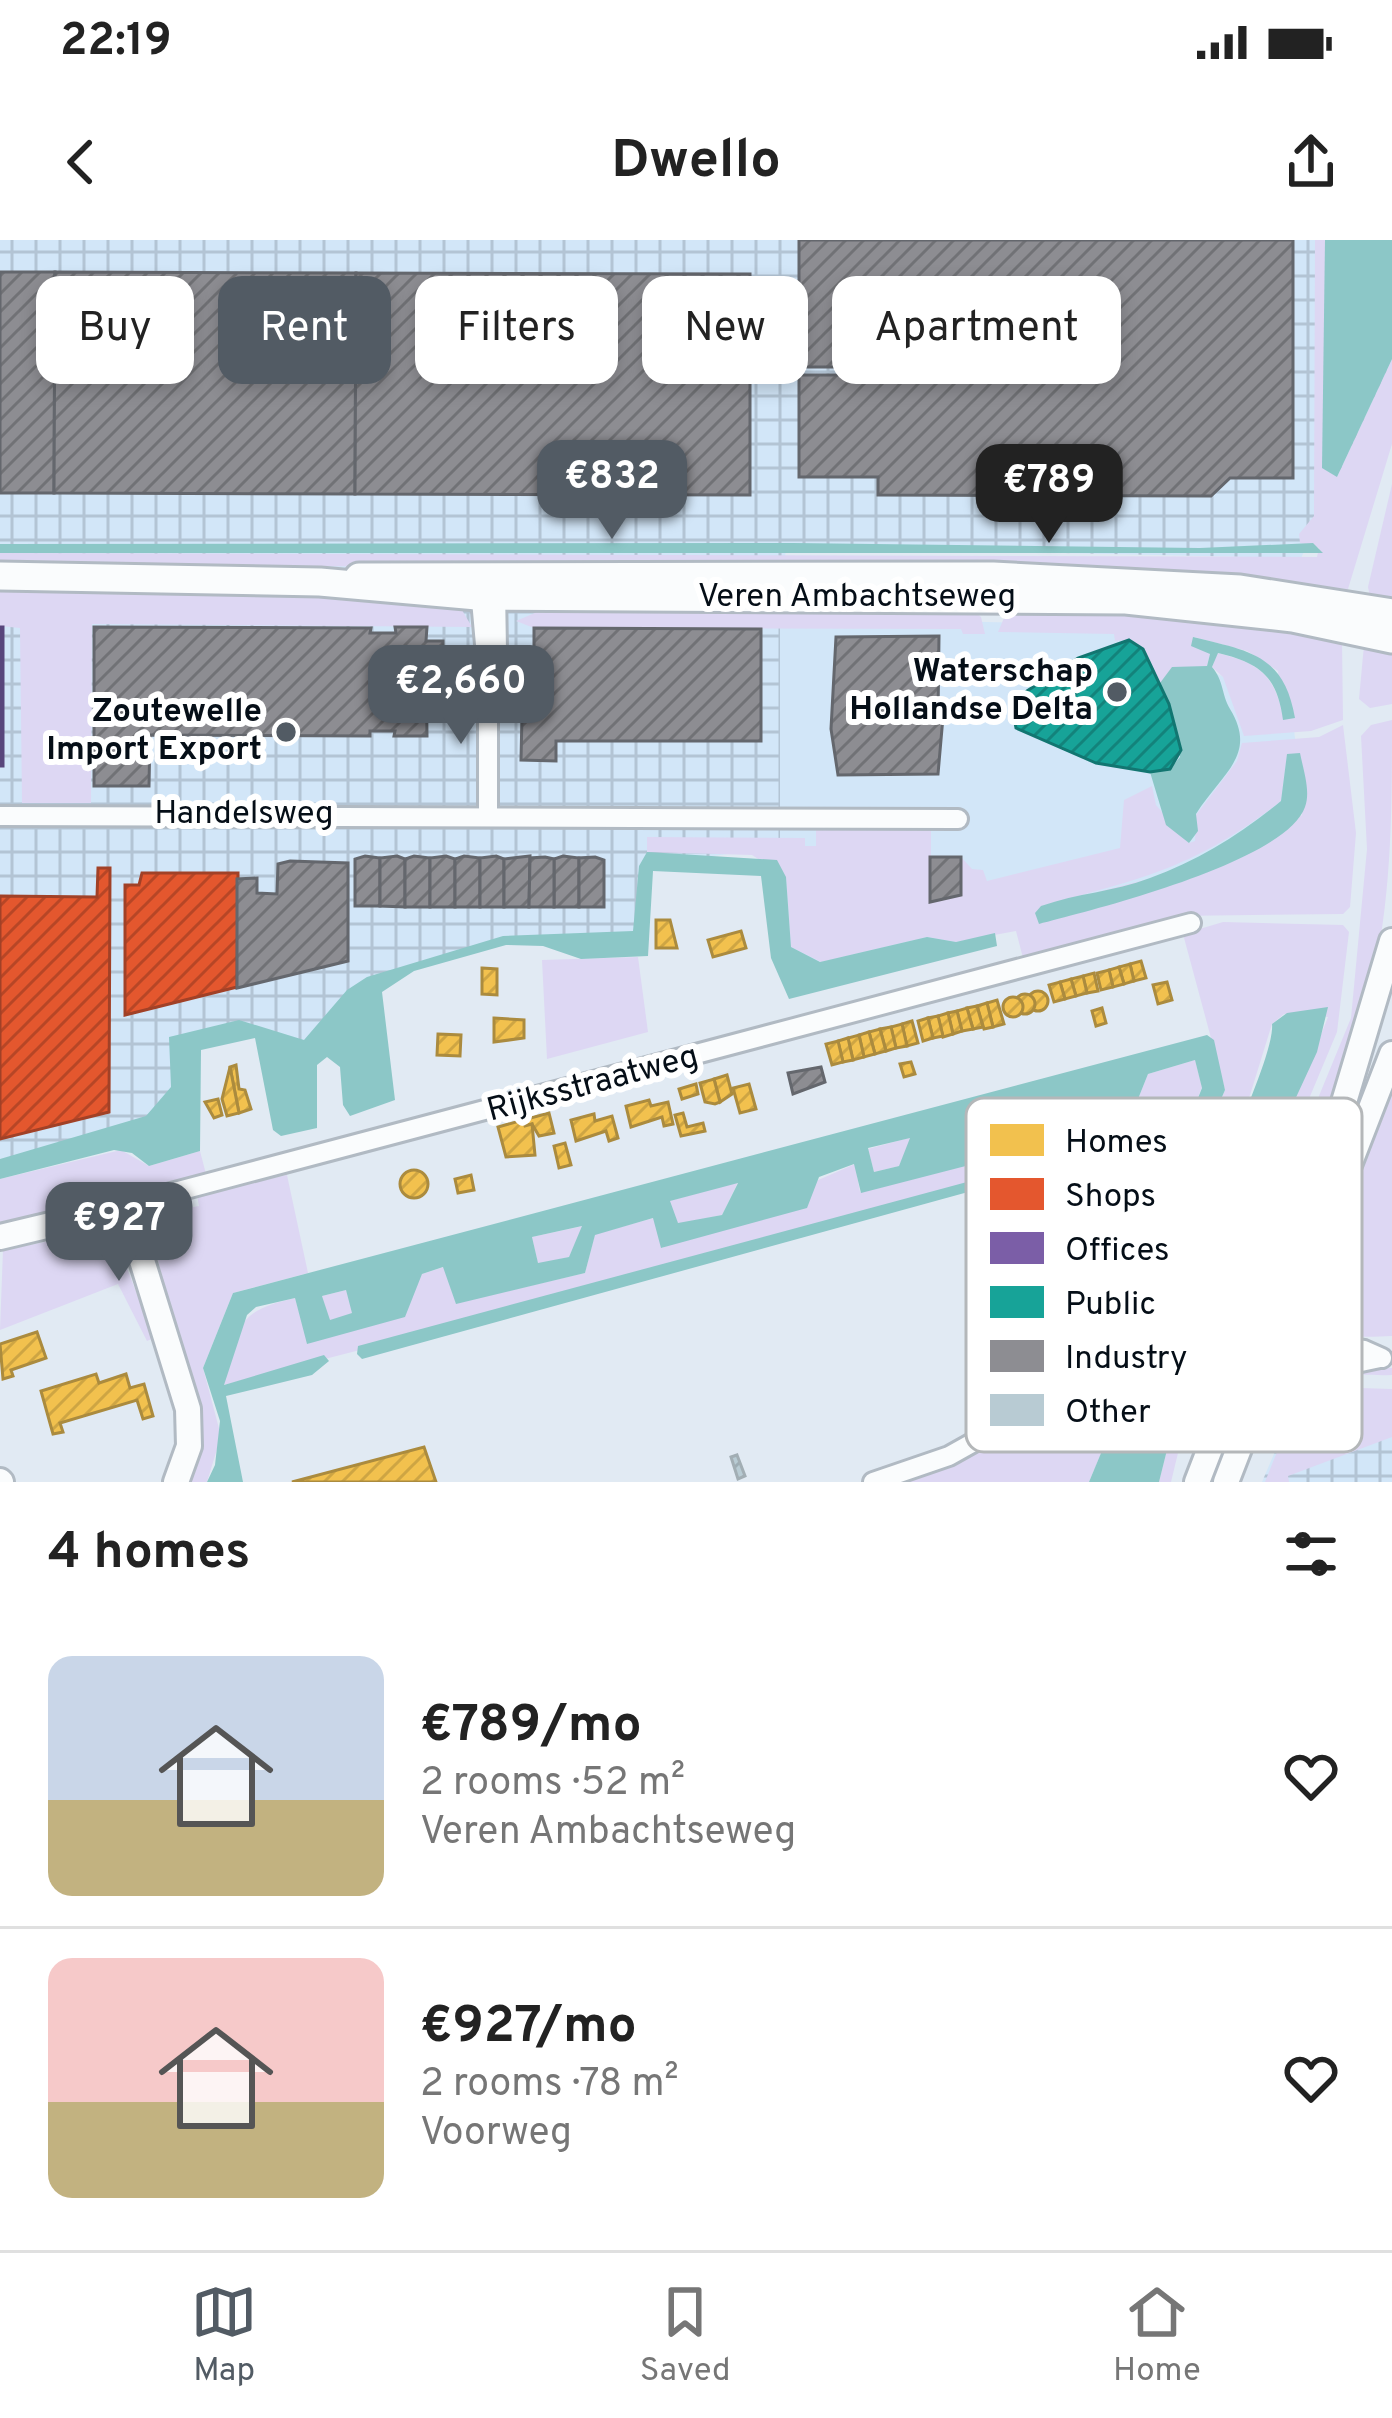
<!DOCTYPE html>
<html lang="en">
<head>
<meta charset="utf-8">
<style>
	:root { --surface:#fff; --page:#f2f2f2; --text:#222; --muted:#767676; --line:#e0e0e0; --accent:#525b64 }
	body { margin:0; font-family:Overpass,sans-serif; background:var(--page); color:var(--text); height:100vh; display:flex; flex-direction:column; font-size:45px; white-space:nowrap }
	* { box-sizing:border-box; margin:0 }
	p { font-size:39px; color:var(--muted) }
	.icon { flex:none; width:66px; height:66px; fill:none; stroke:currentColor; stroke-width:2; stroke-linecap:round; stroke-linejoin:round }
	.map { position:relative; height:1242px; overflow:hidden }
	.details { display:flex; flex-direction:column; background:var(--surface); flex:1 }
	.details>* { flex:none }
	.top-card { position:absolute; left:36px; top:36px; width:1320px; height:108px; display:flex; gap:24px }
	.price { position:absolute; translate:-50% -102px; padding:0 27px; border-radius:24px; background:var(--accent); color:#fff; font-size:39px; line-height:78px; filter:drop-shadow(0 3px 6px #0008) }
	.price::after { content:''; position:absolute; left:50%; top:72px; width:36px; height:27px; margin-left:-18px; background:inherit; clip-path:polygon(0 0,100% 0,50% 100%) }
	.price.on { background:#222; color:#fff }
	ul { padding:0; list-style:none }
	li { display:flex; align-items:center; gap:36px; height:300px; padding:0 48px }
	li+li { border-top:3px solid var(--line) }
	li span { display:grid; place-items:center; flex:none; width:336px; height:240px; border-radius:24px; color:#555 }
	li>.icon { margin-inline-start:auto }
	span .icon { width:144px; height:144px; fill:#fffc; stroke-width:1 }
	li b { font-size:51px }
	h2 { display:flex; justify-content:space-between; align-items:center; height:144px; padding:0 48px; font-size:51px }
	.tag { padding:0 42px; border-radius:24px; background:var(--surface); box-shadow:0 6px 18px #0003; font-size:42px; line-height:108px }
	.tag.on { background:var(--accent); color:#fff }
	.status { display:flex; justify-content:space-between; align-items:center; height:84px; padding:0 60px; background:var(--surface); direction:ltr }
	.status svg { height:33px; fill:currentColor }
	header { display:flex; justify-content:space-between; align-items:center; height:156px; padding:0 48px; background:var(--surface); font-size:54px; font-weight:700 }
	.menu { display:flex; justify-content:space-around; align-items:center; height:168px; border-top:3px solid var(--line); background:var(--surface); font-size:33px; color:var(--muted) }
	.menu a { display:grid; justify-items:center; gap:6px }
	.menu .on { color:var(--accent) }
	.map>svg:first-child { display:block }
	.built { fill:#d2e6f8 }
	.industrial { fill:url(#industrial-grid) }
	.green { fill:#ddd7f3; fill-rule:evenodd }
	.water { fill:#8cc7c7; fill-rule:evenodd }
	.homes { fill:url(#homes-hatch); stroke:#ab8b3e; stroke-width:3 }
	.shops { fill:url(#shops-hatch); stroke:#a14127; stroke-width:3 }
	.offices { fill:url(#offices-hatch); stroke:#58467c; stroke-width:3 }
	.public { fill:url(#public-hatch); stroke:#127671; stroke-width:3 }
	.industry { fill:url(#industry-hatch); stroke:#64676d; stroke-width:3 }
	.building { fill:url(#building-hatch); stroke:#a2aeb4; stroke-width:3 }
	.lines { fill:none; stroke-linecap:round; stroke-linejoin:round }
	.minor-casing { stroke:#b1bac3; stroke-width:24 }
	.tertiary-casing { stroke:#b1bac3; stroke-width:30 }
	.secondary-casing { stroke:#b1bac3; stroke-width:33 }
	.minor { stroke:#fafcfd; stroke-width:18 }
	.tertiary { stroke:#fafcfd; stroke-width:24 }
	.secondary { stroke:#fafcfd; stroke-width:27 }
	.poi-dot { fill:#525b64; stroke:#fff; stroke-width:4.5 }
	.labels { text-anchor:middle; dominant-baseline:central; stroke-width:12; stroke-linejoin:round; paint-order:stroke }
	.street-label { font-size:33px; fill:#050e17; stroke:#fff }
	.poi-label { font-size:33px; font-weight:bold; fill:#050e17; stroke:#fff; text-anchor:end }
	.key { fill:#fff; stroke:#b4b7b9; stroke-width:3 }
	.key-label { font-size:33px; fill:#050e17 }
</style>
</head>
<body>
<div class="status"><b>22:19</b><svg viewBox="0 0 49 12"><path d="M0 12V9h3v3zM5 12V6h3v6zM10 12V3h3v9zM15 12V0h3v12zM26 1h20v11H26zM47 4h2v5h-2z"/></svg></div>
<header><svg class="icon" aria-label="back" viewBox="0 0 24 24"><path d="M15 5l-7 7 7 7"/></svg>Dwello<svg class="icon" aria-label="share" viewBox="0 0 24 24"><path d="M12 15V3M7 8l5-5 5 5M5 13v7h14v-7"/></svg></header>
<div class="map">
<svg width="1392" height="1242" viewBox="0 0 1392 1242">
	<defs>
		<pattern id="industrial-grid" width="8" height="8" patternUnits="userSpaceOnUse" patternTransform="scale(3)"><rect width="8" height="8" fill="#d2e6f8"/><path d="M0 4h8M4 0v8" fill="none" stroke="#b3c4d4"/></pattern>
		<pattern id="homes-hatch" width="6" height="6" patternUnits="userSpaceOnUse" patternTransform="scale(3)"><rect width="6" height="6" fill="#f2c14e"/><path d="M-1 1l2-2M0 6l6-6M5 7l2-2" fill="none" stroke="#cea543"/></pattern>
		<pattern id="shops-hatch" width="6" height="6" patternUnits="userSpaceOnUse" patternTransform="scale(3)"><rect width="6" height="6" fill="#e4572e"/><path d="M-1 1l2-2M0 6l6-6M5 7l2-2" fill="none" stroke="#b74626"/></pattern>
		<pattern id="offices-hatch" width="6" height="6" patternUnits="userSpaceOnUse" patternTransform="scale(3)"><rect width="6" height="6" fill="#7b5ea7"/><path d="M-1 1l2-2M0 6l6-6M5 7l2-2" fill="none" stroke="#634c87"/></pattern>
		<pattern id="public-hatch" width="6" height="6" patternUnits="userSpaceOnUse" patternTransform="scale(3)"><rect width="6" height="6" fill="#17a398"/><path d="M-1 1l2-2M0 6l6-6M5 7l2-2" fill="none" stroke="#13837b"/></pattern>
		<pattern id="industry-hatch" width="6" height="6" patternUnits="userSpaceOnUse" patternTransform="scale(3)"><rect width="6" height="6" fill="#8d8d92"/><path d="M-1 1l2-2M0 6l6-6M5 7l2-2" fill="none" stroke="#717276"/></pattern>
		<pattern id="building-hatch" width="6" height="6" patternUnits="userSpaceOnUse" patternTransform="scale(3)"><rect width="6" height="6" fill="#b8cbd3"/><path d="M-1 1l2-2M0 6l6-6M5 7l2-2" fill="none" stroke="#9dadb4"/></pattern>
	</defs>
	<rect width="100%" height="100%" fill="#e1eaf3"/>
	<path class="built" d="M780,377L1108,385L1291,467L1303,560L1167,645L793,752L780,606Z"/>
	<g class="industrial">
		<path d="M0,0H1392V130L1301,318L786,307L780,377V606L647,626L640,698H528L389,736L316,807L239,790L184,807L175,881L0,926Z"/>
		<path d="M1329,1153L1392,1155V1242H1262L1288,1181Z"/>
	</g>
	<g class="green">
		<path d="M1315,0H1325L1337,237L1392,119V204L1348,349L1046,331L0,324V313L1317,317L1319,308L1300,303L1299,294L1314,276Z"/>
		<path d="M1392,244V363L1370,357L1368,347Z"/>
		<path d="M0,348L288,352L459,365L472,387L92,384L91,563H22L20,388L0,386Z"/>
		<path d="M836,368L972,370L981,377L985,394H963L961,389L534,388L516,381L537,372Z"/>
		<path d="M1113,369L1342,401L1343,480L1311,491L1244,496L1223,437L1212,427L1217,413C1261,423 1275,436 1284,480L1278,431L1247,411L1194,397L1210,414L1207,426L1181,429L1160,443C1149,422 1143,397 1115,401L1114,394L998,392L1007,371Z"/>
		<path d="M1364,405L1392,413V464L1370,468L1359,459Z"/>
		<path d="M1392,480C1392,612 1391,714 1342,840C1326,883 1303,923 1286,965C1272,1002 1261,1065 1225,1085L1351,778L1367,609L1361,496L1371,485Z"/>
		<path d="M1343,485L1356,593L1350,667L1343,674L1175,676L1023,718L1016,691L956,702L927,697L821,722L791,707L786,637L752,615L647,612V597L805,598V606H816V587L931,588V662L961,655V617L972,629L983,630L987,641L1120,608L1124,560L1152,546L1156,565L1189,603L1195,601L1196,575L1237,521L1242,503L1319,497ZM1287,515L1302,575L1245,615L1041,666C1143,638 1195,628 1281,561Z"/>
		<path d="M1223,682L1343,685L1349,692L1337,792L1228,1052L1155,1070L1150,1043L1168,982L1225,850L1183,694ZM1284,774L1328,777L1235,1010L1195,1049L1174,1035L1250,855L1272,784Z"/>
		<path d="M638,717L648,792L547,819L542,720Z"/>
		<path d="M1195,820L1202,847L1188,883L356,1111L224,1145L222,1141C242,1086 233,1072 295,1058L308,1104L422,1034L444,1027L456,1063L585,1033L595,994L654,978L662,1008L855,924L860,952L1128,884L1148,834Z"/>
		<path d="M1392,840V1096C1360,1097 1313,1102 1308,1062Z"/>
		<path d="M912,897L899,926L874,932L868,909Z"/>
		<path d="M121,910L149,926L200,911L207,938L165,949H126L11,986L0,984V939Z"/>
		<path d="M287,935L308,1033L233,1053L203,1128L221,1196L207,1242H184L165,1053L149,977L156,968L184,958L188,968L199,966L197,955Z"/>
		<path d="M738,942L722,975L678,984L669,961Z"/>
		<path d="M583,986L569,1017L538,1024L532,997Z"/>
		<path d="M103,991L116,1000L154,1098L147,1101L118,1044L0,1090L3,1010Z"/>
		<path d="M346,1050L353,1073L329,1081L322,1056Z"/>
		<path d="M1316,1124L1392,1128V1135C1342,1137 1323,1121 1291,1166L1274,1167L1287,1133Z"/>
		<path d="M1139,1128L1188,1147L1179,1155L1183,1162L1191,1159L1171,1242H1159L1176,1174L1121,1165L1089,1242H901L971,1216L1001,1198L1034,1168L1096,1136Z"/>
		<path d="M1329,1147L1392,1149V1197L1288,1236L1289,1242H1265C1278,1210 1295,1160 1329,1147Z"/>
	</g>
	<g class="water">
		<path d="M1325,0H1392V119L1337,237L1322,228Z"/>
		<path d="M793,303L1200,308L1313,303L1323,313H0V304Z"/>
		<path d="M1193,397C1249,411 1284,414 1295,478L1283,480C1277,436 1260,423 1218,413L1212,427C1224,441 1221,453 1230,469C1258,515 1222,533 1196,574L1198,591L1189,603L1166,585L1150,532L1170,529L1180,517L1160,443L1172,427L1207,426L1210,414L1191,406Z"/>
		<path d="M1300,513C1303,529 1311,551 1305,567C1286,622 1093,670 1039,684L1035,673L1041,666C1078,653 1113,652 1150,638C1199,620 1241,594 1281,561L1287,514Z"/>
		<path d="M647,612L777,620L786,637L791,707L820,722L927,697L956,702L995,693L997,706L789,759L771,718L761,636L653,631L648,716L581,719L543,706L506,705L414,731L382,752L395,860L350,876L343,865L340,827L327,817L317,825V888L281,896L273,890L255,798L201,810L200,911L149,926L132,913L114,910L0,939V919L146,876L171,847L169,797L239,780L304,800L347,750L367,737L503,696L633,691L639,626Z"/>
		<path d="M1328,767L1317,812L1274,905L1235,1018L1200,1051L1174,1035C1191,990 1276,819 1272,784L1287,773ZM1252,936L1237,975L1212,979L1225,945Z"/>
		<path d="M1207,795L1214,800L1225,850L1168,982L1159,977L1192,897L1189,891L1095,918L1091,914L1093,909L1188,883L1202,848L1195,820L1148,834L1128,884L861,953L854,924L819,937L807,968L661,1008L653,978L595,995L585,1033L456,1064L443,1027L422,1034L405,1077L307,1104L295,1058L256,1067L247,1075L224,1145L324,1115L329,1121L312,1135L226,1156L243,1242H207L215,1225L220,1181L203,1128L233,1053ZM1064,861L1071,884L1023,898L1036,866ZM910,898L899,926L874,932L868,908ZM738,943L722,975L678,983L670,961ZM582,986L569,1017L538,1023L532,997ZM346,1050L352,1073L330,1080L322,1056Z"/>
		<path d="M1056,918L1059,927L362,1119L357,1114L358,1106Z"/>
		<path d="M1138,1151L1167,1162L1176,1174L1159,1242H1089L1121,1165Z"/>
	</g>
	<g class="homes">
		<path d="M656,680H670L677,708H656Z"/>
		<path d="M741,691L746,708L713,717L708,700Z"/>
		<path d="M1141,721L1146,738L1134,741L1130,724Z"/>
		<path d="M1130,724L1134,741L1124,744L1119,727Z"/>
		<path d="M1119,727L1124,744L1113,747L1109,730Z"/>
		<path d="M482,728L497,729V755L482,754Z"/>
		<path d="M1109,730L1113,747L1101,750L1097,733Z"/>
		<path d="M1094,733L1098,751L1087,753L1083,736Z"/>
		<path d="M1083,736L1087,753L1076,756L1071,739Z"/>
		<path d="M1071,739L1076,756L1065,759L1060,742Z"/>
		<path d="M1060,742L1065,759L1054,762L1049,745Z"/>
		<path d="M1167,742L1172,760L1158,764L1153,745Z"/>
		<circle cx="1038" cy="761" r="10"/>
		<circle cx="1025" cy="764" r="10"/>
		<circle cx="1013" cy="767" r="10"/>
		<path d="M997,760L1004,784L993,787L987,763Z"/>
		<path d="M987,763L993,787L984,789L977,766Z"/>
		<path d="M977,766L983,787L973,789L967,768Z"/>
		<path d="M967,768L973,789L962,791L957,771Z"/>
		<path d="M1102,768L1106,783L1096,786L1092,771Z"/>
		<path d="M957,771L962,791L953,794L948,773Z"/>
		<path d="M948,773L953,794L943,797L938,776Z"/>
		<path d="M938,776L943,796L933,798L928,778Z"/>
		<path d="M494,778L524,780V798L494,802Z"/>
		<path d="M928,778L933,798L923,801L918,781Z"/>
		<path d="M912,781L918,803L907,806L902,784Z"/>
		<path d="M902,784L907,806L896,808L891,787Z"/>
		<path d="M891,787L896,808L886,811L880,789Z"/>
		<path d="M880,789L886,811L875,814L869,792Z"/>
		<path d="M869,792L875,814L864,817L859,795Z"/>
		<path d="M438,794L461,795L460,816L437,815Z"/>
		<path d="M859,795L864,817L853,820L848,798Z"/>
		<path d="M848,798L853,820L843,822L838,801Z"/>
		<path d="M838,801L843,822L832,825L826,804Z"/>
		<path d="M911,822L915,834L904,837L900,824Z"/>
		<path d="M236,825L239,849L245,850L251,869L239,873L230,827Z"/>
		<path d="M230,827L239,873L227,876L222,859Z"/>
		<path d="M727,835L732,854L720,862L714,839Z"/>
		<path d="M714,839L720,862L715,864L705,862L700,843Z"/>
		<path d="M696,844L698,854L682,859L679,849Z"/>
		<path d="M749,844L756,869L740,873L733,848Z"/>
		<path d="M218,859L222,875L214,878L205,862Z"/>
		<path d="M649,860L651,866L668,862L673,884L664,886L662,877L631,887L626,866Z"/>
		<path d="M549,873L554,893L539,896L532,884L525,886L523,880Z"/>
		<path d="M683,873L687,887L703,883L705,891L681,896L675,875Z"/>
		<path d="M594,874L595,881L612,876L618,898L609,901L606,891L576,901L571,880Z"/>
		<path d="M523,880L525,886L532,884L535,915L506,917L498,887Z"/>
		<path d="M565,903L571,925L559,928L554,906Z"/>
		<circle cx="414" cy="944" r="14"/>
		<path d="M471,935L474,950L458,953L455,939Z"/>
		<path d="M37,1092L46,1118L11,1130L13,1136L3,1139L0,1104Z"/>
		<path d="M96,1134L99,1143L126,1134L130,1148L144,1144L153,1176L143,1179L137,1160L60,1183L63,1192L53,1194L41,1151Z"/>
		<path d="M424,1207L436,1242H292Z"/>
	</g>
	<g class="shops">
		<path d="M98,628H110L109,872L0,899V656L97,657Z"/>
		<path d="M142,633H238L237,747L125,775V645H139Z"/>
	</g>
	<rect class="offices" x="0" y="387" width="3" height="139"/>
	<path class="public" d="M1129,400L1143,409L1169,464L1181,510L1170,529L1150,532L1096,523L1016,488L1012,468L1027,451L1078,418Z"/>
	<g class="industry">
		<path d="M799,0H1293V238H1230L1211,256L878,255V237H799V135H869V127H799Z"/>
		<path d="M0,32H55L54,253H0Z"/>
		<path d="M55,32L356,33L355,254L54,253Z"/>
		<path d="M356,33L750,34V255L355,254Z"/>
		<path d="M94,387L371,388L370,393H396L395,387H427L426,401H443V415H426L427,496H394L395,491H370V496L150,495L149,546H94Z"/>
		<path d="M534,388L761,389V501H556V521L521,520L522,475H534Z"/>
		<path d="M939,396L938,477H943L938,534L838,535L831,489L836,397Z"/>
		<path d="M365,616L380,618V666H355V619Z"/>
		<path d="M397,616L405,619V667L380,666V618Z"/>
		<path d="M414,616L430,618V667H405V619Z"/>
		<path d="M446,616L455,619V667H430V618Z"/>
		<path d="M464,616L480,618V667H455V619Z"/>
		<path d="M496,616L504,619V667H480V618Z"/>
		<path d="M530,616L529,667H504V619Z"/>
		<path d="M563,616L579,618V667H554V619Z"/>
		<path d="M545,617L554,619V667H529L530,618Z"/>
		<path d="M595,617L604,620V667H579V618Z"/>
		<path d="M930,617H961V655L930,662Z"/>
		<path d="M290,621L348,623V721L237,748V639L257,638V653L277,654L278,624Z"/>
		<path d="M821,827L825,842L793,854L788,833Z"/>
	</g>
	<path class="building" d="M737,1215L745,1236L738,1239L731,1217Z"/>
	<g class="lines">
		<defs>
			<g id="minor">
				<path d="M480,349L488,438V576"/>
				<path d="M490,433L497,411L496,349"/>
				<path d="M0,576L958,579"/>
				<path d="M126,978L167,954L1191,683"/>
				<path d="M1127,1105L1172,1104L1361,1122L1380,1118"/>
				<path d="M873,1242L949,1216L999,1188L1087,1118L1149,1090L1254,1095L1364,1110L1382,1118"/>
			</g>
			<g id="tertiary">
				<path d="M0,997L109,971L131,985L188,1169L189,1206L176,1242"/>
				<path d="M0,1241L1,1242"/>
				<path d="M1197,1242L1344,862L1392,701"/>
				<path d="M1226,1242L1392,814"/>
			</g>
			<g id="secondary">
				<path d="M0,336L320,342L477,356L1126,360L1293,378L1392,399"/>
				<path d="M359,337L993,336L1240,349L1392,373"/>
			</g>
		</defs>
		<use href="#minor" class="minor-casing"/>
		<use href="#tertiary" class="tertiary-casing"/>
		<use href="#secondary" class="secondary-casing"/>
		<use href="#minor" class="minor"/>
		<use href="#tertiary" class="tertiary"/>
		<use href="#secondary" class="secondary"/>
	</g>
	<g class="poi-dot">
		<circle cx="1117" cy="452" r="12"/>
		<circle cx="286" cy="492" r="12"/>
	</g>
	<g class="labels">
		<g class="street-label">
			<text x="857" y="358">Veren Ambachtseweg</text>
			<text x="244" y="575">Handelsweg</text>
			<text transform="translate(593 845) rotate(-15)">Rijksstraatweg</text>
		</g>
		<g class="poi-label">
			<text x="1093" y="433">Waterschap<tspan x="1093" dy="38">Hollandse Delta</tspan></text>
			<text x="262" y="473">Zoutewelle<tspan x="262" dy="38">Import Export</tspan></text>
		</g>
	</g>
	<rect x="966" y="858" width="396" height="354" rx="18" class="key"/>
	<rect x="990" y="884" width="54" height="32" fill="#f2c14e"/>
	<rect x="990" y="938" width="54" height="32" fill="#e4572e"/>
	<rect x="990" y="992" width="54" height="32" fill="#7b5ea7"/>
	<rect x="990" y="1046" width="54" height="32" fill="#17a398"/>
	<rect x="990" y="1100" width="54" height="32" fill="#8d8d92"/>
	<rect x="990" y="1154" width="54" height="32" fill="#b8cbd3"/>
	<g class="key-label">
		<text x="1065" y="912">Homes</text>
		<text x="1065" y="966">Shops</text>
		<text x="1065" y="1020">Offices</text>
		<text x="1065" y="1074">Public</text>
		<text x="1065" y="1128">Industry</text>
		<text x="1065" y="1182">Other</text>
	</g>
</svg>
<b class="price" style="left:612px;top:302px">€832</b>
<b class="price on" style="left:1049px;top:306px">€789</b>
<b class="price" style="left:461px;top:507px">€2,660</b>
<b class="price" style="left:119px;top:1044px">€927</b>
<div class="top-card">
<a class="tag">Buy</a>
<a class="tag on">Rent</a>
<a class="tag">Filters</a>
<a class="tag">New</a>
<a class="tag">Apartment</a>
</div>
</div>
<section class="details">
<h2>4 homes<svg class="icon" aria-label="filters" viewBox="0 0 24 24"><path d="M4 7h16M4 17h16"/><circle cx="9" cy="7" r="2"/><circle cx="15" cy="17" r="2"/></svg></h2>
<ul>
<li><span style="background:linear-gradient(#c9d6e8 60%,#c2b280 0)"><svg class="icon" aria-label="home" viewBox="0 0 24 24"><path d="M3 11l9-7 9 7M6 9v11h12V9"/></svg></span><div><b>€789/mo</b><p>2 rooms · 52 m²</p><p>Veren Ambachtseweg</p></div><svg class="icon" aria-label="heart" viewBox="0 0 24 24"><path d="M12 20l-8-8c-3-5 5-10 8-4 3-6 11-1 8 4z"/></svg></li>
<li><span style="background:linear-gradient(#f6c9c9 60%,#c2b280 0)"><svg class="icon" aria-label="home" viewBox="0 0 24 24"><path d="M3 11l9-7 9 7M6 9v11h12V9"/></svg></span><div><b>€927/mo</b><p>2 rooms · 78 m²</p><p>Voorweg</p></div><svg class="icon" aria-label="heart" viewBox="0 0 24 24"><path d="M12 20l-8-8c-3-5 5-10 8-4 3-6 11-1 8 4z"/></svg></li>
</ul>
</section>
<nav class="menu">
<a class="on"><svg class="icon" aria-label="map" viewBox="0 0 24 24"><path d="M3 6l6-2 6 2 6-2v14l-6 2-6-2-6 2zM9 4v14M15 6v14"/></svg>Map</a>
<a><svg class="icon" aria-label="saved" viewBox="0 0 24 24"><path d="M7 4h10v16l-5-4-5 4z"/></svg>Saved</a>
<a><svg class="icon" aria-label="home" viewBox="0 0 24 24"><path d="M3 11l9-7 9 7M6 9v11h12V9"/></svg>Home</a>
</nav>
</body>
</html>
